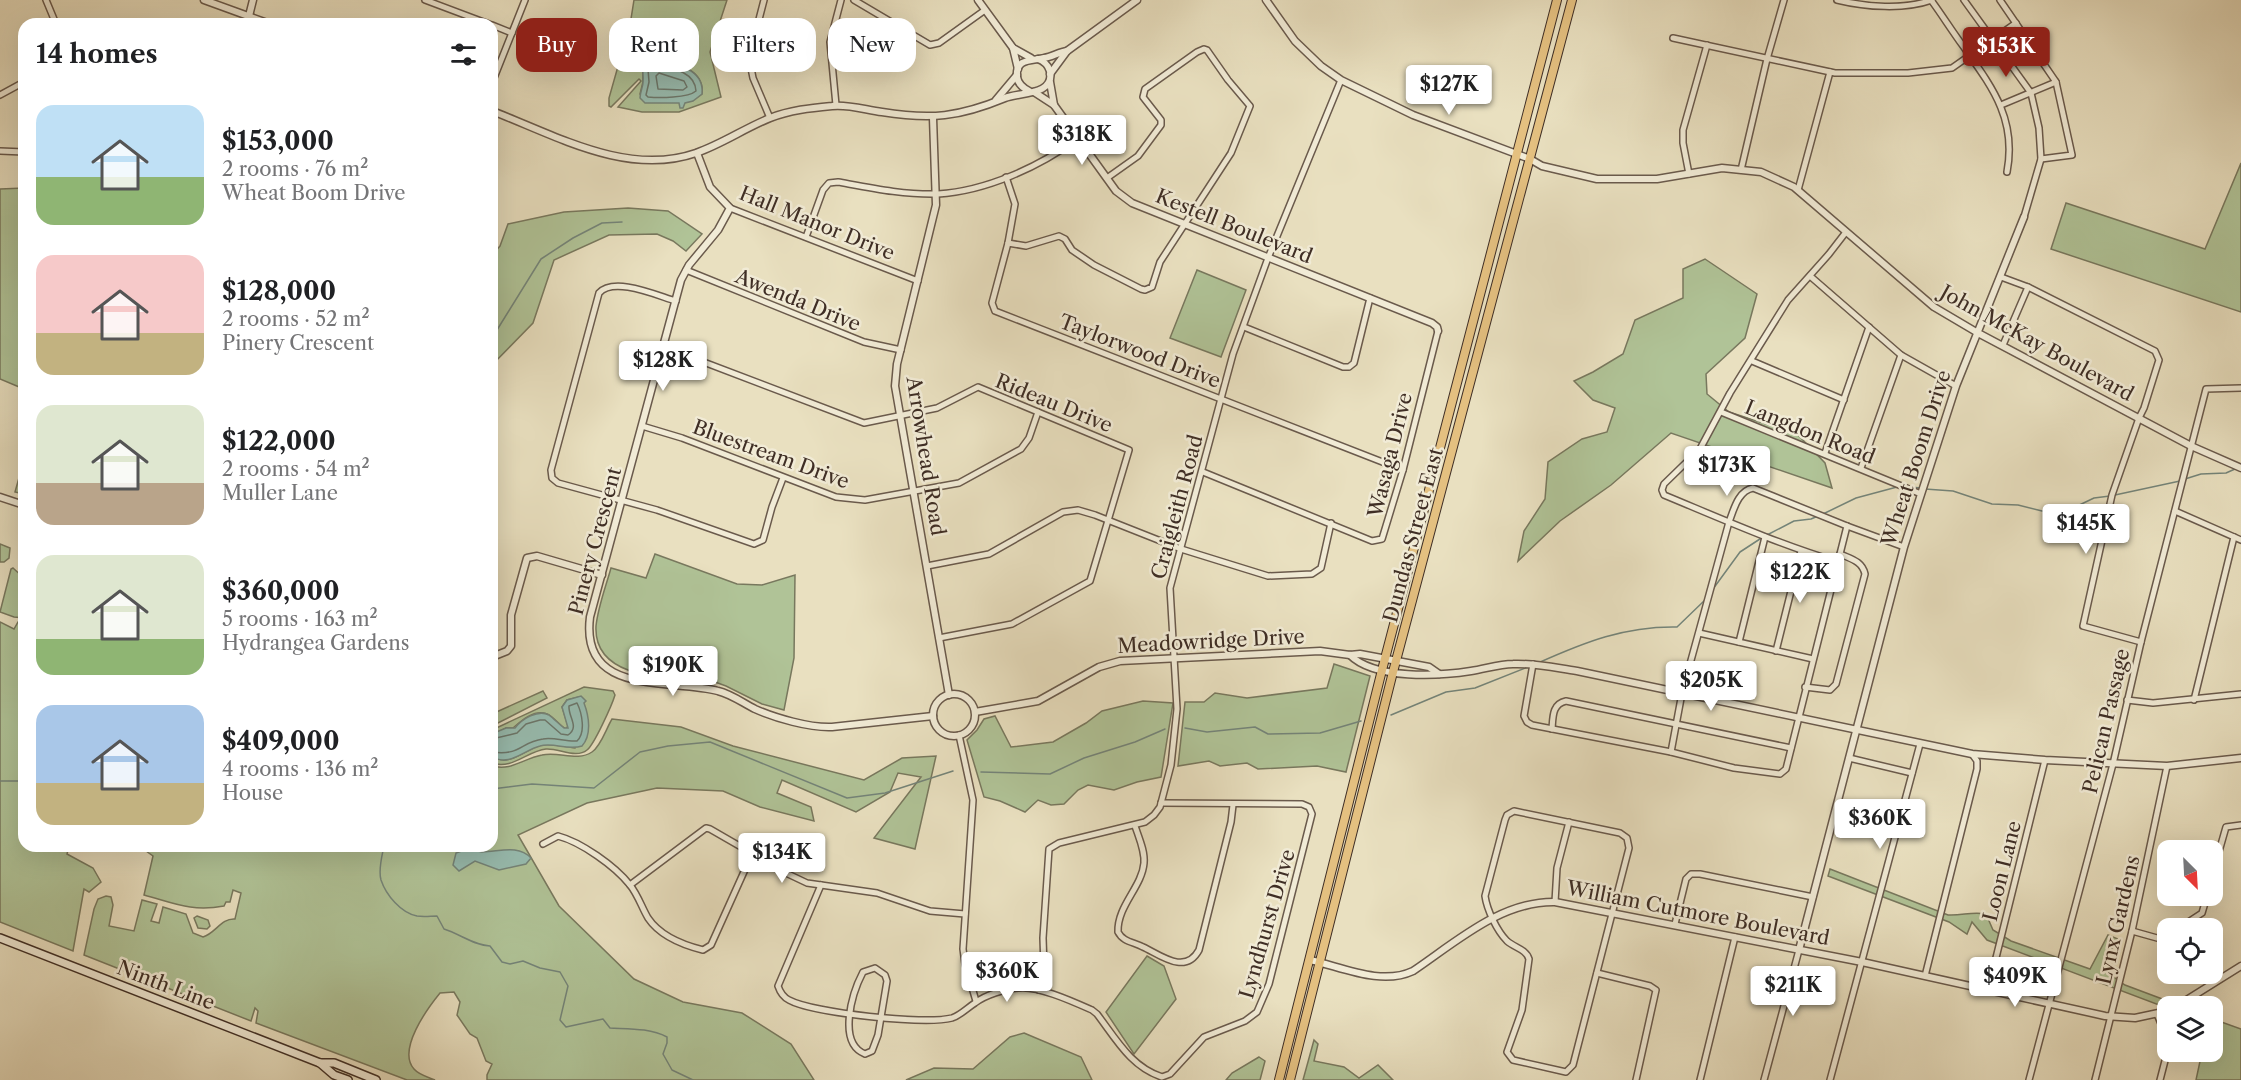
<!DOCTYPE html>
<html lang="en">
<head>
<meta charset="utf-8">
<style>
	:root { --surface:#fff; --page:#f6f6f6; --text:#202124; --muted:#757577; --accent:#8f2418 }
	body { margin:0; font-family:"Libre Caslon Text",serif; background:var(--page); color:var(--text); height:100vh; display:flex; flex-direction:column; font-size:22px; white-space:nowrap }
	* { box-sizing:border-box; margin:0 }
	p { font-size:20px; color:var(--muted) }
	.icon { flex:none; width:33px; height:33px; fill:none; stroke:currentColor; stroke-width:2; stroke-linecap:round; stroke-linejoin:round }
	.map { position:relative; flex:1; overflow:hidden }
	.drawer { position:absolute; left:18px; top:18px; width:480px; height:834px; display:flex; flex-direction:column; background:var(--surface); border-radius:18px; box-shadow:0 6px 24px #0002 }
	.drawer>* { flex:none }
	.top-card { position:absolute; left:516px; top:18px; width:570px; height:54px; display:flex; gap:12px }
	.needle { width:39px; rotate:156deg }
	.controls { position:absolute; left:2157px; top:840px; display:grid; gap:12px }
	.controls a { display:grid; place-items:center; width:66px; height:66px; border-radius:12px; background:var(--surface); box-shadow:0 6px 24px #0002; font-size:30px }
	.price { position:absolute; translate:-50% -51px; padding:0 14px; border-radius:6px; background:#fff; color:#222; font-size:20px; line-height:39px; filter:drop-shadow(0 2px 3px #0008) }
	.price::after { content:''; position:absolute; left:50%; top:36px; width:18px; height:14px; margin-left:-9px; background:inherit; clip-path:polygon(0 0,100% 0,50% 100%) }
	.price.active { background:var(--accent); color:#fff }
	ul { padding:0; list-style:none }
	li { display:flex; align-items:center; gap:18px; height:150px; padding:0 18px }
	li span { display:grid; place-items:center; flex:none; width:168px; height:120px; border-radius:18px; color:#555 }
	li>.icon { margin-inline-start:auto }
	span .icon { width:72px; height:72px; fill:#fffc; stroke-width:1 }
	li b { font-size:26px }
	h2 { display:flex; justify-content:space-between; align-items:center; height:72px; padding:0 18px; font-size:26px }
	.tag { padding:0 21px; border-radius:18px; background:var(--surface); box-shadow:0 6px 24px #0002; font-size:21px; line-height:54px }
	.tag.active { background:var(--accent); color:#fff }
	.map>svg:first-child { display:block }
	.green { fill:#b0c397; stroke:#78785e; stroke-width:1.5; fill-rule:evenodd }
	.water { fill:#97bdb1; stroke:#748479; stroke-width:1.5 }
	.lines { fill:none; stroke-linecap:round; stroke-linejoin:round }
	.shore { stroke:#6b766b; stroke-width:1.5 }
	.stream { stroke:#748479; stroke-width:1.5 }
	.minor-casing { stroke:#6a5a4c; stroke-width:8 }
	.tertiary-casing { stroke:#6a5a4c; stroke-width:9 }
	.secondary-casing { stroke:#3f2e25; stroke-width:10 }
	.primary-casing { stroke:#3f2e25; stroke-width:10 }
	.minor { stroke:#f1ebd6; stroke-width:5 }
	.tertiary { stroke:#f1ebd6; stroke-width:6 }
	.secondary { stroke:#f1ebd6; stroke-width:7 }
	.primary { stroke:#e4c080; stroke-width:8 }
	.labels { text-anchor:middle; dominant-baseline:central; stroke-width:5; stroke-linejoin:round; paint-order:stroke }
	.street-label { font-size:20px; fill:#3f2e25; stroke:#f1ebd6 }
</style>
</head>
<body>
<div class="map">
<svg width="2241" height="1080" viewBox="0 0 2241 1080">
	<rect width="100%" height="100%" fill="#e9e0c0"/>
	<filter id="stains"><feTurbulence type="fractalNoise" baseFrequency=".00333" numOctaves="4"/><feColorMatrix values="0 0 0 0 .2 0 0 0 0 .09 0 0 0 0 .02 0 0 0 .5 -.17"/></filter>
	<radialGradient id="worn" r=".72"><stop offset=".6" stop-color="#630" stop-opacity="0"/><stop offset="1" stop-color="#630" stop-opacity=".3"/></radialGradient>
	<g class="green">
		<path d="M634,0H727L710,52L721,97L679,112H642L618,107L641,81L639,79L611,107L609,106V98L628,31L637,26L650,27L643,23H633L631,19ZM650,58H655C674,63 705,68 702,94C683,109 661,99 640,94L643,82V65Z"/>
		<path d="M2241,163V312L2051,249L2066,203L2205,249Z"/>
		<path d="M24,188V389L0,379V189Z"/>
		<path d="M628,208L668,211L702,234L686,251L673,241L657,234L609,235L554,260L533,323L492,365V255L500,246L508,224L564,212Z"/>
		<path d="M1705,259L1757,294L1745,338L1706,374L1707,394L1729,412L1797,434L1825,463L1832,488L1671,433L1611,485L1560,521L1518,561L1524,531L1545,499L1548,462L1582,439L1607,432L1615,408L1593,400L1574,381L1593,372L1623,354L1635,320L1683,298V269Z"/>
		<path d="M1197,270L1246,290L1221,357L1170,338Z"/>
		<path d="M24,460V494L15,492Z"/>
		<path d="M0,544L10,548L9,558L4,562H0Z"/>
		<path d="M655,554L737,584L762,585L795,575L794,658L784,710L762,704L726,686L715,682C677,678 593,683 596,626C598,607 606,586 611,568L646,578Z"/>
		<path d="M13,568L24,578V618L14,617L0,612L11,569Z"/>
		<path d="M0,622L14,629L18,622H24V846H69L67,854L93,868L101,882L89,892L84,889L73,951L0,922Z"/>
		<path d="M1334,664L1370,676L1346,772L1317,766L1258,769L1247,763L1220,766L1209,761L1178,766L1185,702H1204L1215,693L1247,698L1327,688Z"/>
		<path d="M584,687L613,691L615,695C612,705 594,745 587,750C576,759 559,748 546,749C527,751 512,770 492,763V756C509,768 525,749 541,745C551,743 564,747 575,748L579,697L567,700L562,707L568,726L566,729C559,725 554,717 547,714C534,709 521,721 513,728H506L492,735V730Z"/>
		<path d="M543,691L547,698L492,726V714Z"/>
		<path d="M1143,701L1173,703L1161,777L1137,782L1114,790L1088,785L1078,790L1064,804L1051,805L1038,800L1025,812L1000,801L984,797L967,740L977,730L984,719L995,716L1011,747L1053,742L1086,723L1102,711Z"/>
		<path d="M612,719L681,727L733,746L864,780L902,758L936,756L915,849L874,838L921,777L898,773L890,792L856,812L782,780L777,793L811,807L814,821L760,807L723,791L657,788L587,803L518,835L559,906L634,979L683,1002L742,1013L791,1044L814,1080H487V1075L492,1064L486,1061L477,1038L470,1034L457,1015L460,1002L454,992L440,993C427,1009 397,1050 414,1069C419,1075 428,1077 435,1080H407L256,1023L258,1011L255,1008L251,1021L84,955L94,909L98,899L106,896L111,897L113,905L109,926L134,931L142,900L157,904L151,921L159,923L163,907L186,914L193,933L203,937C216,933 221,918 235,919L241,893L233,890L230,902H226L224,906C191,912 174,903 144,895L153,856L139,846H492V766C512,771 522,759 542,755C559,751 577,762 592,752C601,746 606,729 612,719Z"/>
		<path d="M1830,869L1948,915C1962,916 1972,911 1986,914L1993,930L2011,941L2090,969L2108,935L2118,939L2108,954V973L2125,985L2181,1006L2167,1008L1987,940L1972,922L1967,934L1949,922L1828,876Z"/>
		<path d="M197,916L208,920L210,926L207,929L198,928L194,918Z"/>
		<path d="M1147,956L1164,966L1176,999L1134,1054L1106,1012Z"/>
		<path d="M2213,1019L2241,1029V1080H2196L2202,1052H2212Z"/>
		<path d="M1024,1033L1081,1057L1092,1080H906L934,1068L973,1069L1010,1037Z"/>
		<path d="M1314,1040L1318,1044L1314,1061L1344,1067L1359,1078L1378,1065L1393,1080H1303Z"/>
		<path d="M1259,1057L1265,1061L1260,1080H1226L1232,1073Z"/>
	</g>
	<g class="water">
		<path d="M650,58H655C674,64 705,68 702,94L693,101L685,103L683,108H680L679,103H645L640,98C640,92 643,87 643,82C644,71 639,66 650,58Z"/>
		<path d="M581,696L586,701L584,703C589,716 592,735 582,746C568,751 554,742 540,746C524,750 508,768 492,756L494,733L506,728H515C522,719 538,709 549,715C554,719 559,724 564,728H568L562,707L567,700Z"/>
		<path d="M467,849C471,850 477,851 482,852C499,852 518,844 531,858L526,864L499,870L475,861L459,871L453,865L456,853Z"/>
	</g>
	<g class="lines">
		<g class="shore">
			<path d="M654,64C671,68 695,71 696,91C688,98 659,98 648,97L646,95L649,82L648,69Z"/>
			<path d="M659,73L684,81L687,87L683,90L658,89L656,76Z"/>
			<path d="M492,739L517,733L526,724L540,720H545L561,734L568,735C580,727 568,717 569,706L577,703C582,713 586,733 577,741C566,742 554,737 543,739C520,742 521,756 492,752"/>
		</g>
		<g class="stream">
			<path d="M492,338L541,259L573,238L602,223L622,222"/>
			<path d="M2185,479L2201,474L2226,473L2235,469"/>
			<path d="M1910,487L1921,488"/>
			<path d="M1925,489L1953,491L1992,504L2018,505L2042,511L2069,510L2094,498L2110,496"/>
			<path d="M2115,495L2180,481"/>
			<path d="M1823,514L1856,498L1897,487"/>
			<path d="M1767,535L1794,521L1811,519L1818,516"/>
			<path d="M1713,589L1740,552L1763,537"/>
			<path d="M1538,663C1585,642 1625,626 1677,627L1705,600"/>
			<path d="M1391,715L1446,692L1475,688L1528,667"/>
			<path d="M1185,728L1207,732L1255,727L1268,734L1320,733L1361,721"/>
			<path d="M981,772L1050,774L1084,758L1135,742L1165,729"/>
			<path d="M0,781H24"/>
			<path d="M492,789L532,784L594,788L640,752L668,746L710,742L847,798L885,793L953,771"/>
			<path d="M384,846C382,856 378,870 381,880C386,895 401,913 417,916C424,917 431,916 437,916L444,929C460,934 473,945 490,946L502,962L510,964L523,961L540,968L560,972L568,986L560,1020L566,1027L603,1019L610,1028C629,1029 650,1028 667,1037V1043L663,1054L672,1070L693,1080"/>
		</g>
		<defs>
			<g id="minor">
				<path d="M46,0L56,24"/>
				<path d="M425,0L489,24"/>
				<path d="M764,0L749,58L753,78L770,118"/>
				<path d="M854,0L930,45L939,43L985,10"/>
				<path d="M1837,0C1866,7 1904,10 1932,0"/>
				<path d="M1931,0C1942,15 1952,31 1963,46C1992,87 2017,119 2007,172"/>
				<path d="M1964,0L2031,93L2039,128L2041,159L2024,217"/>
				<path d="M2000,0L2056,82L2072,155L2041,159"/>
				<path d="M492,25L512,33"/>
				<path d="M1673,38L1835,73H1908L1952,68L2016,23"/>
				<path d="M492,83L525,0"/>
				<path d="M0,95L24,82"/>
				<path d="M836,105L830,42L841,0"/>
				<path d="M2001,105L2056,82"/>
				<path d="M0,151L24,152"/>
				<path d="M1741,170L1767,59L1784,0"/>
				<path d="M1689,174L1683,143V130L1707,45"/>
				<path d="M1006,177L1015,204L1008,243L992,303L995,311L1403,470"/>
				<path d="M1798,190L1830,72"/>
				<path d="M730,208L918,281"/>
				<path d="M806,237L823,190L829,183L838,182C871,188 904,195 938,194C986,191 1039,167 1077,139"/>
				<path d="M1008,243L1026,246L1059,236L1065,239L1072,250L1094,265L1141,289L1145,290L1152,287L1160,262L1231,153L1250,106L1228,80L1207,50L1204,49L1197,52L1145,89L1143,97L1161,120V125L1138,156L1107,178"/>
				<path d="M686,270L864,342L901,350"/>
				<path d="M1810,276L1901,355L1956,386"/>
				<path d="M2001,277L2028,287L2155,351L2159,360L2144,408L2139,418L2112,495L2083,626L2141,642"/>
				<path d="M676,301C658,296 614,276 599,293L551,470L552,478L558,483L657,510L754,544L763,540L772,507L783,478"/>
				<path d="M1244,327L1343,367H1349L1354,363L1370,298"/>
				<path d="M2003,345L2028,287"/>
				<path d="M662,352L693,358L864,423L937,408L978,387L1129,450L1090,581L1012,624L939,638"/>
				<path d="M1752,361L1844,400"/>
				<path d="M1721,412L1921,494"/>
				<path d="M642,426L682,438L836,497L865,500L959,483L1021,449L1029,438L1038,412"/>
				<path d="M1825,453L1869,327"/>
				<path d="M1861,468L1901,355"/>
				<path d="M1203,472L1372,541L1382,539L1403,470L1438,331"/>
				<path d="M2175,511L2241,540"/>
				<path d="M1838,562C1778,544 1722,519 1664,495L1662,490L1664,484L1700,449L1730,393L1788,300L1829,254L1846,232"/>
				<path d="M927,566L989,554L1063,512L1078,510L1095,515L1181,549L1268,576L1312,574L1321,568L1331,523"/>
				<path d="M1699,633L1813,659"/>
				<path d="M1739,642L1765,537"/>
				<path d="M1776,651L1801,551"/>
				<path d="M1533,664L1524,716L1527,722L1532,725L1671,752L1734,768L1780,774L1786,769L1847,526"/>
				<path d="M1805,687L1830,690L1836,684L1865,574C1862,561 1851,559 1840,554"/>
				<path d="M2127,700L2153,703L2241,694"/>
				<path d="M2194,700L2234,537"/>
				<path d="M1552,729C1553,717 1552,704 1566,701L1791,748"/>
				<path d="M959,735L973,800L963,949L965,964L976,1001"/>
				<path d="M1671,752L1682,693L1729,522C1734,509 1738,491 1753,488L1847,526L1904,547"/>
				<path d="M1849,758L1912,773"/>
				<path d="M1514,811L1620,833L1627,838L1629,848L1573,1065L1566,1072L1513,1060L1507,1052L1522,1010L1529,959C1526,949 1515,948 1507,941C1497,931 1487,910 1485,896L1505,820L1507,815Z"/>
				<path d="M1135,826C1139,838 1145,851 1144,863C1142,887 1117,906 1118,932C1123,942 1134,942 1143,947C1159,954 1185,976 1199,950L1231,822L1233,805"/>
				<path d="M543,844L558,836C581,842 615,866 630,885C638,895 642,908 648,918C660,936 683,945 703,950L711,945L752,854"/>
				<path d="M2212,876L2226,827L2241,825"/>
				<path d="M630,885L706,828L710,829L788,874L807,883L877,893L930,911L965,914"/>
				<path d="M821,885L778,986C780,992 783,997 789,1000C813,1013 925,1025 952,1018C961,1015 967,1008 975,1003C985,995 1005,989 1018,988C1037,985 1074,1002 1092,1010L1097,1014C1116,1039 1131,1067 1162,1077L1170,1074L1204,1037L1245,1021L1257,1012L1269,984L1312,814L1309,807L1302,804L1161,803"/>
				<path d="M1555,902L1557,868L1569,822"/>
				<path d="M1675,924L1686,879L1691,874H1700L1813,897"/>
				<path d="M2179,928L2202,913L2207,896"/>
				<path d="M2132,931L2157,938L2168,936"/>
				<path d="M875,968L885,975L887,981L878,1035L872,1051L865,1054C837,1043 852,993 863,972Z"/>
				<path d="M1597,973L1650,986L1656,990L1636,1080"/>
				<path d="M1925,976L1977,769V761L1972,754"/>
				<path d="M1039,990L1044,968L1043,938L1049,849L1059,843L1145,822L1154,815L1160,807L1171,765L1177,709L1170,588L1233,354L1268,258L1341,80"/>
				<path d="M1988,990L2045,760"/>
				<path d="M2157,1014L2168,1041"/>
				<path d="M1700,1080L1735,937"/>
				<path d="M1764,1080L1799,950"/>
				<path d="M1830,1080L1920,744"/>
				<path d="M2029,1080L2113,764L2141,642L2206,389L2241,388"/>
				<path d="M2095,1080L2132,931L2167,766"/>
				<path d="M2160,1080L2168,1049"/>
			</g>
			<g id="tertiary">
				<path d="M204,0L270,24"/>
				<path d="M978,0L1013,48L1031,58"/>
				<path d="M1266,0L1295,41L1321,66L1341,80L1413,115L1530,159L1542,166L1597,179H1657L1722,168L1761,172L1794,187L1934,307L1978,333L2191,446L2241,468"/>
				<path d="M247,24L253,0"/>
				<path d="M1013,48L1018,69"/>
				<path d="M1050,74L1067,51L1137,0"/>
				<path d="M1050,82L1054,105"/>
				<path d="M1029,91C1023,88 1018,84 1017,77C1015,58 1032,61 1044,58C1052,57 1059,52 1067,51"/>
				<path d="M1034,92L1054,105L1116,191L1132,203L1432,323L1437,327L1438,331"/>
				<path d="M996,100L1017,75"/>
				<path d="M492,111C555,135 627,177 696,153C722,144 745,128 770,118C790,110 811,108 832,106C848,104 866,110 882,112C931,120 959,117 1005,98C1019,92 1055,96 1050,71C1048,65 1044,61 1038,59"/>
				<path d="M933,118L936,205L897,364L895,386L949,695"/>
				<path d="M697,153L710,187L730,208L718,230L689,265L681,280L590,617C580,697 669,678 718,691C731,694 743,703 755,709C775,718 810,728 832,727L933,716"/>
				<path d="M0,497L24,505"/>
				<path d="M1350,655C1375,680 1439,676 1471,671C1485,669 1499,664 1513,664C1535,663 1556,668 1577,671L1972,754L2045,760L2167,766L2241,758"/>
				<path d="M492,657L507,651L511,646V615L527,558L537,556L602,575"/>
				<circle cx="954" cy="715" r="21"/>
				<path d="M975,712L1038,701L1099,667L1120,661L1320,651L1350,655L1360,654L1429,667L1439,674"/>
				<path d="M1799,950L1904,547L1956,386L2024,217"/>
				<path d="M1310,960C1342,967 1381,986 1413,971C1456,942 1501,901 1555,902L1862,962L2105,1016L2135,1018L2168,1011"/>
				<path d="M2177,1006L2241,966"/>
			</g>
			<g id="secondary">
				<path d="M0,938L320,1063L334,1075L348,1080"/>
				<path d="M320,1063H334L376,1080"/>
			</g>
			<g id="primary">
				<path d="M1279,1080L1382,670L1557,0"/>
				<path d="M1290,1080L1393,672L1572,0"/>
			</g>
		</defs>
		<use href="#minor" class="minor-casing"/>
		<use href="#tertiary" class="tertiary-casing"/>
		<use href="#secondary" class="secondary-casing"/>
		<use href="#primary" class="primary-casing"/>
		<use href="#minor" class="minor"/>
		<use href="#tertiary" class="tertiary"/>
		<use href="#secondary" class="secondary"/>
		<use href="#primary" class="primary"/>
	</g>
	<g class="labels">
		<g class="street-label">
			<text transform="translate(817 223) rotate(22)">Hall Manor Drive</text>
			<text transform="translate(1234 226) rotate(22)">Kestell Boulevard</text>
			<text transform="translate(798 300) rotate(22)">Awenda Drive</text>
			<text transform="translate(2037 343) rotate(29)">John McKay Boulevard</text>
			<text transform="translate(1140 351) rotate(21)">Taylorwood Drive</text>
			<text transform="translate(1054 403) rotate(22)">Rideau Drive</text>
			<text transform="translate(1810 432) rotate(22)">Langdon Road</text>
			<text transform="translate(771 454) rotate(20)">Bluestream Drive</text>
			<text transform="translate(1390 455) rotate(-76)">Wasaga Drive</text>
			<text transform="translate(926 456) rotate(81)">Arrowhead Road</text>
			<text transform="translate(1916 458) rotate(-72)">Wheat Boom Drive</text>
			<text transform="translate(1177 507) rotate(-75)">Craigleith Road</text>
			<text transform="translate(1413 535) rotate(-75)">Dundas Street East</text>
			<text transform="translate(595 541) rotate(-75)">Pinery Crescent</text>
			<text transform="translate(1211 641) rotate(-3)">Meadowridge Drive</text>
			<text transform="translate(2106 721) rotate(-77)">Pelican Passage</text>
			<text transform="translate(2002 871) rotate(-76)">Loon Lane</text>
			<text transform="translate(1698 913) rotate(11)">William Cutmore Boulevard</text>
			<text transform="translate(2118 920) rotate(-77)">Lynx Gardens</text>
			<text transform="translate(1267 924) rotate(-74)">Lyndhurst Drive</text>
			<text transform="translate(166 985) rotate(21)">Ninth Line</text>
		</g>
	</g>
	<rect width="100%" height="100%" filter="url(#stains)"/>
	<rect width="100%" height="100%" fill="url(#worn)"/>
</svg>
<div class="controls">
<a><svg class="needle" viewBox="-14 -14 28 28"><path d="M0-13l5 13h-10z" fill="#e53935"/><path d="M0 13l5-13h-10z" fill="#757577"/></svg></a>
<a><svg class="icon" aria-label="locate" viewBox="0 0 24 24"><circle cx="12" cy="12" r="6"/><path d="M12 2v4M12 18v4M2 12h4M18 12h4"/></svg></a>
<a><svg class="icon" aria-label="layers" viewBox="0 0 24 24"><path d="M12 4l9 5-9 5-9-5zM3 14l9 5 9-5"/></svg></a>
</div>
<b class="price active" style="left:2006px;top:78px">$153K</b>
<b class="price" style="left:1449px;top:116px">$127K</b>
<b class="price" style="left:1082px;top:166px">$318K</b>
<b class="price" style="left:663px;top:392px">$128K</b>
<b class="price" style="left:1727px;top:497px">$173K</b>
<b class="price" style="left:2086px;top:555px">$145K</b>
<b class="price" style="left:1800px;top:604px">$122K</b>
<b class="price" style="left:673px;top:697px">$190K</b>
<b class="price" style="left:1711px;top:712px">$205K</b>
<b class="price" style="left:1880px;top:850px">$360K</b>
<b class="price" style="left:782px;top:884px">$134K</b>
<b class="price" style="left:1007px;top:1003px">$360K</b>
<b class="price" style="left:2015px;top:1008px">$409K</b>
<b class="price" style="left:1793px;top:1017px">$211K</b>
<div class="top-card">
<a class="tag active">Buy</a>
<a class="tag">Rent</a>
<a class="tag">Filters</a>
<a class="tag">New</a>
</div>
<section class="drawer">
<h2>14 homes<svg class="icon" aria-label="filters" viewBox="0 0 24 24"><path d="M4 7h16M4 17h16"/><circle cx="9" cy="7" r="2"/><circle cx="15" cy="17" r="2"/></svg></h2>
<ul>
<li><span style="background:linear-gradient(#bfe0f5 60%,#8fb573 0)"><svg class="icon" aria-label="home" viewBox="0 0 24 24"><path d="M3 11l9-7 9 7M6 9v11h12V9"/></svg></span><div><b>$153,000</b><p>2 rooms · 76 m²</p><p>Wheat Boom Drive</p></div></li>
<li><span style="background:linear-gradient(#f6c9c9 65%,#c2b280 0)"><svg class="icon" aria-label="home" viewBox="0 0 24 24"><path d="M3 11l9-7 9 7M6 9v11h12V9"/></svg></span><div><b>$128,000</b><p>2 rooms · 52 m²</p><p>Pinery Crescent</p></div></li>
<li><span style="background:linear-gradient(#dfe7d0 65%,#b9a48a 0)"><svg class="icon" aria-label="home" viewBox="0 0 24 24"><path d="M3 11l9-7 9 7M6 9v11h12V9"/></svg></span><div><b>$122,000</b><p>2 rooms · 54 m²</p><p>Muller Lane</p></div></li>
<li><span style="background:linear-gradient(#dfe7d0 70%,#8fb573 0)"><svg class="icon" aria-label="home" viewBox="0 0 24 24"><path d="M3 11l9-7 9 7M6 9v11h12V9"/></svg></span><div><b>$360,000</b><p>5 rooms · 163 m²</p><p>Hydrangea Gardens</p></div></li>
<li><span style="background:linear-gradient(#a9c7e8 65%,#c2b280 0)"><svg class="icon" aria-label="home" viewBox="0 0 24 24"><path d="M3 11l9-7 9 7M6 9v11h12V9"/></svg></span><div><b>$409,000</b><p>4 rooms · 136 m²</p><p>House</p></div></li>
</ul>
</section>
</div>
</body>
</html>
